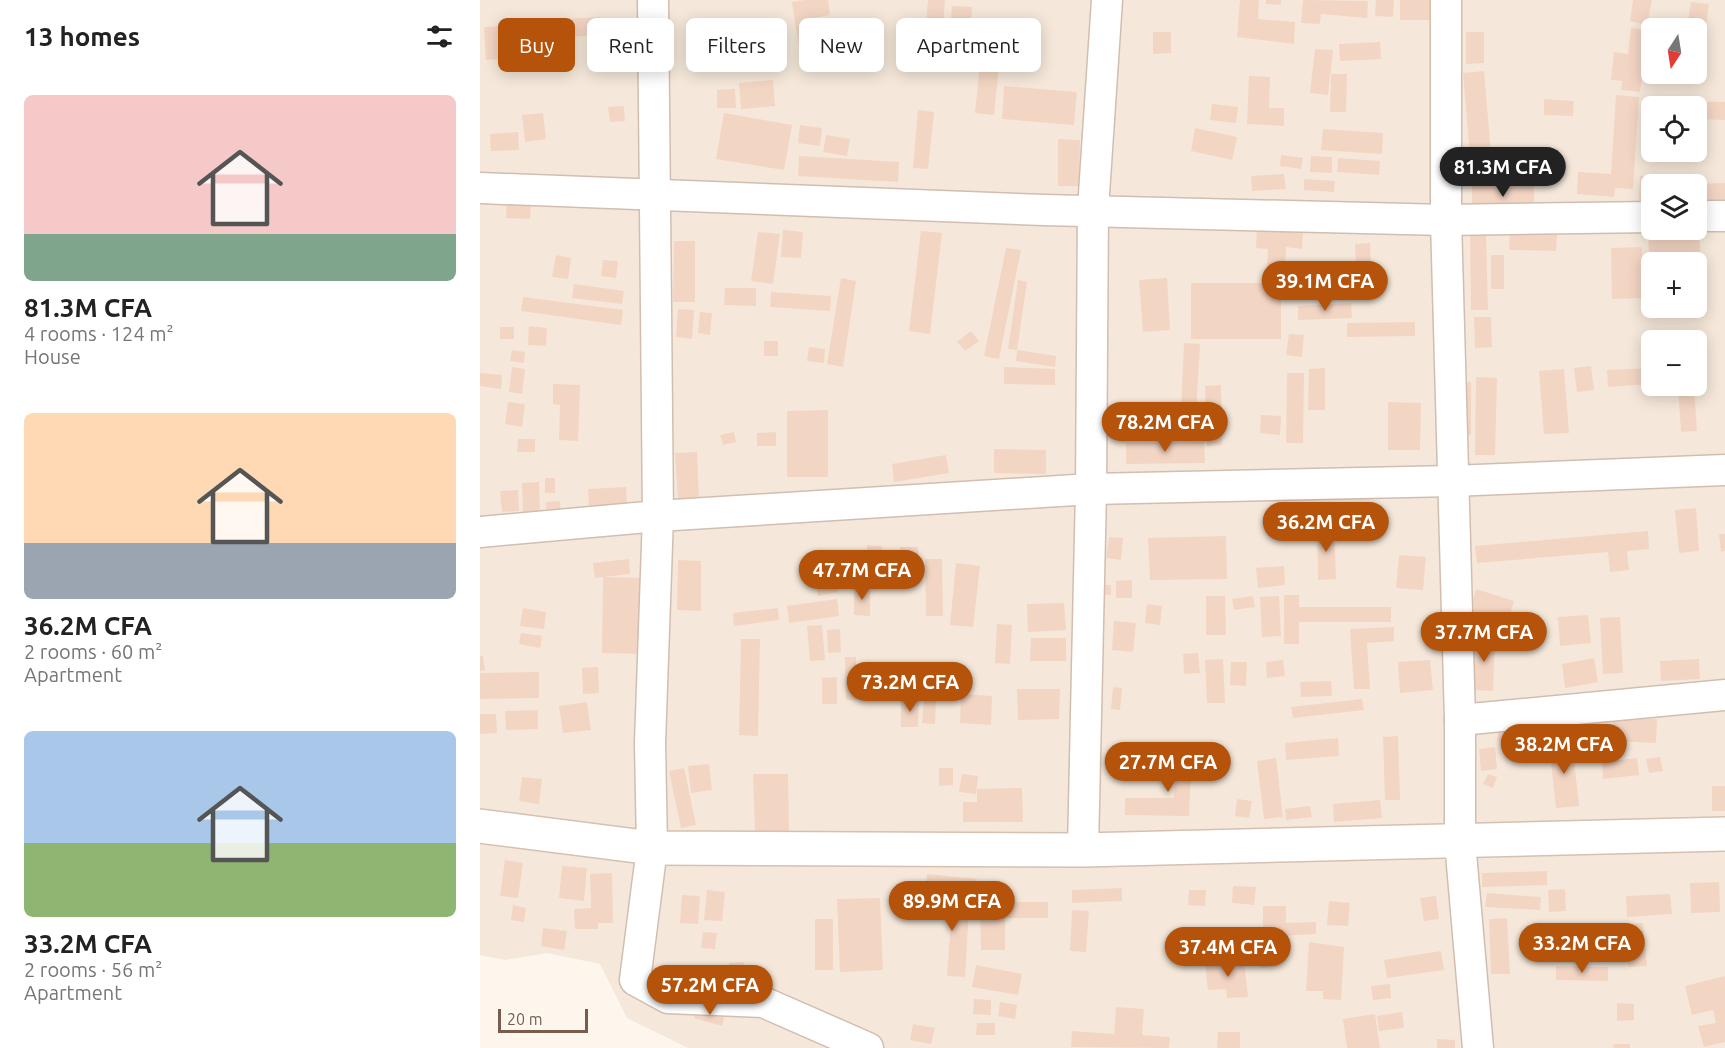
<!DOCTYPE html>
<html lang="en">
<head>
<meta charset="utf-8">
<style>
	:root { --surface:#fff; --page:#f6f6f6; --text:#222; --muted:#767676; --accent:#b45309 }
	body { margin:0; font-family:Ubuntu,sans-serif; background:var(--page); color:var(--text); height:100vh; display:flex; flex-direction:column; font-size:22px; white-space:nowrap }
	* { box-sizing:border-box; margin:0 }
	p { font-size:20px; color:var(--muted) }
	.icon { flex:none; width:33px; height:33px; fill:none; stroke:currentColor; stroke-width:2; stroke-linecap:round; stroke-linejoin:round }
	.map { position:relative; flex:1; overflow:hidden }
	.panel { display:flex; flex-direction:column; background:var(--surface); width:480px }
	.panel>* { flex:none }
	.guide { position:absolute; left:18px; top:18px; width:570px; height:54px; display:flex; gap:12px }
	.needle { width:39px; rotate:192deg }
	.fabs { position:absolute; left:1161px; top:18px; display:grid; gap:12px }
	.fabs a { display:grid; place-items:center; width:66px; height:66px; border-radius:9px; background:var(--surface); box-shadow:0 3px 15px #0003; font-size:30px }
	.scale { position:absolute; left:18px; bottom:15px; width:90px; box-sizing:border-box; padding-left:6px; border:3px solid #7a5c4d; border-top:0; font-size:16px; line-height:21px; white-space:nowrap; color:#7a5c4d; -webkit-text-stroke:4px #fffaf3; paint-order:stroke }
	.price { position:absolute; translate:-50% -51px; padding:0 14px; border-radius:21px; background:var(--accent); color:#fff; font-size:20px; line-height:39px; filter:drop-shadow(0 2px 3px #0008) }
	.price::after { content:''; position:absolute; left:50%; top:36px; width:18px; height:14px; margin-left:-9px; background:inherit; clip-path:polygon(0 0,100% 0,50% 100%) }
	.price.active { background:#222; color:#fff }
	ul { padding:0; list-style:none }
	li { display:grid; align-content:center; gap:12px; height:318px; padding:0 24px }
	li span { display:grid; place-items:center; height:186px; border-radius:9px; color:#555 }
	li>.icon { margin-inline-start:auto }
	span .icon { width:108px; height:108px; fill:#fffc; stroke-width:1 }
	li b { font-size:26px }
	h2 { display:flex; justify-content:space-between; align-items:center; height:72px; padding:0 24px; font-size:26px }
	.tag { padding:0 21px; border-radius:9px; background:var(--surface); box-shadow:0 3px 15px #0003; font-size:21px; line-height:54px }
	.tag.active { background:var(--accent); color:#fff }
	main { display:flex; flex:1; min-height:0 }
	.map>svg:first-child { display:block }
	.residential { fill:#f5e8da; fill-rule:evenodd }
	.building { fill:#f3d5c3 }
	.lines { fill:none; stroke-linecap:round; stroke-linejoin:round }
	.street-casing { stroke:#d1beb0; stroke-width:33 }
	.secondary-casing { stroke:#d6c0b0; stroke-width:36 }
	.street { stroke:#fff; stroke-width:30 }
	.secondary { stroke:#fff; stroke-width:33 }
</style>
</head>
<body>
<main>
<section class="panel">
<h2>13 homes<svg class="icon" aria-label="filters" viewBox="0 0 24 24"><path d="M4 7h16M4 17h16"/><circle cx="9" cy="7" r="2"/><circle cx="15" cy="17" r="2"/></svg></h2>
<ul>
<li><span style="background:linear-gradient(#f6c9c9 75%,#7fa58c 0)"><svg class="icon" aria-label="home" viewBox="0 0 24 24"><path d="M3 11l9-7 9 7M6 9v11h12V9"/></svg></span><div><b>81.3M CFA</b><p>4 rooms · 124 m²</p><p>House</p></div></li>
<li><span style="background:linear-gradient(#ffd9b3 70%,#9aa5b1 0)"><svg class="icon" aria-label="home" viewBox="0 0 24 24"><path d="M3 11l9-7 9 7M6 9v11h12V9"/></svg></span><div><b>36.2M CFA</b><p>2 rooms · 60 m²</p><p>Apartment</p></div></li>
<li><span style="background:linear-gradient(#a9c7e8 60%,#8fb573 0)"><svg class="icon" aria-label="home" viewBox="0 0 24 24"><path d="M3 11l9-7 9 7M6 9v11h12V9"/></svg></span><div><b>33.2M CFA</b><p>2 rooms · 56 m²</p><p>Apartment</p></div></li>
</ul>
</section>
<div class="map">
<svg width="1245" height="1048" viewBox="0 0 1245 1048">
	<rect width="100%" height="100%" fill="#fdf6ec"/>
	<path class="residential" d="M0,0H1245V1048H208L147,1018L120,964L67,953L25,960L0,955ZM1172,28H1216V74H1172ZM1172,106H1216V152H1172ZM1172,184H1216V230H1172ZM1172,262H1216V308H1172ZM1172,340H1216V386H1172Z"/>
	<g class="building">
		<path d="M326,0H348L350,15L332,18L335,37L349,35L351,54L321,59L312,2Z"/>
		<path d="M448,0H465L462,39L445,37Z"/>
		<path d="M760,0H779L778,19L815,22L814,44L757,37Z"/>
		<path d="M786,0H801V5L786,4Z"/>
		<path d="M823,0L888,1L887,18L841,14L840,24L821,23Z"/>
		<path d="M896,0H914L913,17L895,16Z"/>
		<rect x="920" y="0" width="33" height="20"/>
		<path d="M1153,0H1172L1167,25L1150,21Z"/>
		<path d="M1211,2L1229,4L1226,25L1208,22Z"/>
		<path d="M472,6L492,7L491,23L471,22Z"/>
		<path d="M121,17L122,35L67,38L66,20Z"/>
		<path d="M53,25L55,57L6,60L4,27Z"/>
		<path d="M1151,28L1168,30L1160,92L1141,90L1142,81L1131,80L1134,52L1148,54Z"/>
		<path d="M673,32H691V53L673,54Z"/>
		<path d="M986,32H1004V63L986,64Z"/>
		<path d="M900,42L901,59L860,61L859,44Z"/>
		<path d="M835,49L853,50L848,95L830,93Z"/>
		<path d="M500,64L519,66L514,115L495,113Z"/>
		<path d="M1004,71L1011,154L990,156L983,73Z"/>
		<path d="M851,74H867L866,112H850Z"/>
		<path d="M769,76L790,77L789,108H804V126L767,124Z"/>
		<path d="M293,80L295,106L261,109L259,83Z"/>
		<path d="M524,86L597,92L594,125L522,119Z"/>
		<path d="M255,89L256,108H237V90Z"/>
		<path d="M1136,95L1159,97L1153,189L1135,188L1134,197L1097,194L1098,172L1131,174Z"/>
		<path d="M1064,99L1094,101L1093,116L1064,115Z"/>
		<path d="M1197,101L1245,102V120L1216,119V106H1197Z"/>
		<path d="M732,104L758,107L756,123L730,120Z"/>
		<path d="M144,106L145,121L130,122L128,107Z"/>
		<path d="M438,110L454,112L448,169L433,168Z"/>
		<path d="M63,113L66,139L45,142L42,115Z"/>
		<path d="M244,113L312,125L304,170L236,159Z"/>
		<path d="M320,125L342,128L340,146L318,143Z"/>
		<path d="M715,128L757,137L752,160L711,151Z"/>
		<path d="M843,129L903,133L902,154L841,150Z"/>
		<path d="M38,132L39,150L11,151L10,134Z"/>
		<path d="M346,135L370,139L367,156L343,152Z"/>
		<path d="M578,139L600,140L599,186H578Z"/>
		<path d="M801,155L823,158L821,169L800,166Z"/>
		<path d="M319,156L419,162L418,182L318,176Z"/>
		<path d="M831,156L852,157V173L830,172Z"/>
		<path d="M858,158L900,161L899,175L857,172Z"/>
		<path d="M804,174L806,189L772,191L771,176Z"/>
		<path d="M1160,176L1190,177V184H1172V201L1159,200Z"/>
		<path d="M824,179L855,181L854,192L824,190Z"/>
		<path d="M992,182L1054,183V214L992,212Z"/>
		<path d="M1245,183V203L1216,204V184Z"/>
		<path d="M27,202L51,203L50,219L26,218Z"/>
		<path d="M777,228L823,231L822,249L806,247L805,269H787L788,249L776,248Z"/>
		<path d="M303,230L323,232L321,258L301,257Z"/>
		<path d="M441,231L462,233L450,334L429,331Z"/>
		<path d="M278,232L300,234L293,284L271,281Z"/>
		<path d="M1030,232L1077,234L1076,251L1029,250Z"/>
		<path d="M990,234H1006L1008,310H991Z"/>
		<path d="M1219,235L1224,291H1216V262H1170L1168,239Z"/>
		<path d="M194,241H215V302H193Z"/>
		<path d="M890,243L891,266L876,267L875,244Z"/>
		<path d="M1162,247L1163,298L1132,299L1131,248Z"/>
		<path d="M526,248L541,250L519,359L504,356Z"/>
		<path d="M76,255L91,258L88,279L72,277Z"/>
		<rect x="1011" y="255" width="13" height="34"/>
		<path d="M123,260L138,261L136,278L121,276Z"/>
		<path d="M361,278L376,281L363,367L347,364Z"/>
		<path d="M687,278L690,330L663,332L659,280Z"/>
		<path d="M538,280L547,282L537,350L576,356L575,367L536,361L537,350L528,349Z"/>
		<rect x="711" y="283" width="90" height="56"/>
		<path d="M94,284L144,291L142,304L92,298Z"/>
		<path d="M245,288H276V306L244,305Z"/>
		<path d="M291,292L351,296L350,311L290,307Z"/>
		<path d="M43,297L143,310L141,325L41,311Z"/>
		<path d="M871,303L872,318L818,320V306Z"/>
		<path d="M198,309L214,310L212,339L196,337Z"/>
		<path d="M220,312L232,313L230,335L218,333Z"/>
		<path d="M994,317H1011L1012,347L995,348Z"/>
		<path d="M935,322V336L867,337V323Z"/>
		<path d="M49,326L67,328L66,346L48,345Z"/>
		<rect x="20" y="327" width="14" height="12"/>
		<path d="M491,331L499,341L485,351L477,342Z"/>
		<path d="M809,334L824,335L822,357L806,355Z"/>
		<rect x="284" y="341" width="14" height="15"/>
		<path d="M704,343L720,344L715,433L700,431Z"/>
		<path d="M329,347L345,349L344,363L327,361Z"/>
		<path d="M32,350L45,352L44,363L30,361Z"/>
		<path d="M1111,366L1114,390L1097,392L1094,368Z"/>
		<path d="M32,367L45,369L42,394L29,392Z"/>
		<path d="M524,367L575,369V385L524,384Z"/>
		<path d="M845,368V410H828L829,369Z"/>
		<path d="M1172,368V384L1128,387L1127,370Z"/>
		<path d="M1084,369L1089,433L1064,434L1059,371Z"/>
		<path d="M0,373L22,375L21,389L0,386Z"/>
		<path d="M807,373H824L823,443H806Z"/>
		<path d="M996,377L1017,378L1015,455H995Z"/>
		<path d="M976,382H991V435H975Z"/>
		<path d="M73,384L100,385L98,441L79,440L80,405L73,404Z"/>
		<path d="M741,385L742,445L727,446L725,386Z"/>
		<path d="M1198,386H1214L1217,431L1201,432Z"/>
		<path d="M28,402L45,404L42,427L25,424Z"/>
		<path d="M908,402L941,403L940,450H908Z"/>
		<path d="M348,410V477H307V411Z"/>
		<path d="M781,415L801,416L800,435L780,433Z"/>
		<path d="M254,432L256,442L243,445L240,435Z"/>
		<path d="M296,432V446H277V433Z"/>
		<path d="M38,439H55V452H37Z"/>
		<path d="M724,442L725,463L646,464V443Z"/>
		<path d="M514,449L566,450V474L514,473Z"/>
		<path d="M217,452L219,499L198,500L195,453Z"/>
		<path d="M466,455L469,473L414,482L412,464Z"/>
		<rect x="65" y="478" width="10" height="15"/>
		<path d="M59,482L60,512H43L42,483Z"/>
		<path d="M146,487L147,504L109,506L108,489Z"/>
		<path d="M38,490L39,511L22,512L20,491Z"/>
		<path d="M80,501L81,514L67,516L66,502Z"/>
		<path d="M1216,508L1219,551L1199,553L1195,510Z"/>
		<path d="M854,526L856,579L838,580L837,527Z"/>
		<path d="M1168,531L1169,549L1147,551L1149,570L1130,572L1128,552L997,563L995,546Z"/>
		<path d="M1239,534H1245V551L1241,552Z"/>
		<path d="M746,536L747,579L670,580L668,538Z"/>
		<path d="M629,537L643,538L641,560L626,558Z"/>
		<path d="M387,545L402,546L401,575H387Z"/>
		<path d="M420,547H438L439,578L422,579Z"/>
		<path d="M919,555L946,557L943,590L916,588Z"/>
		<path d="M149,559L150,574L115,578L113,563Z"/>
		<path d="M445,559H462L463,616H446Z"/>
		<path d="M198,560L221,561V611L197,610Z"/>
		<path d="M476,563L500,566L493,627L470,625Z"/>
		<path d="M804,566L805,585L778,588L776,568Z"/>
		<path d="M123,577L161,578L160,654L122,653Z"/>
		<path d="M356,579L358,592L338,596L336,583Z"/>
		<path d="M652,580V598H636V581Z"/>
		<path d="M617,584L631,585V595L617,594Z"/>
		<path d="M374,586H390V616L374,615Z"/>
		<path d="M996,589L1034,601L1027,624L989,613Z"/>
		<path d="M804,595H819V607H911V622H819V644H804Z"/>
		<path d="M726,596H745L746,635H726Z"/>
		<path d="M773,596L775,607L754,610L752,599Z"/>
		<path d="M799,596L801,636L782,637L780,597Z"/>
		<path d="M357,599L359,616L309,623L307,606Z"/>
		<path d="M584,603L586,630L548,632L547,604Z"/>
		<path d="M667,604L682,606L680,625L665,623Z"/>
		<path d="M43,608L66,612L64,629L40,626Z"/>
		<path d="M298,608L299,620L254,626L253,613Z"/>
		<path d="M1108,615L1111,643L1080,646L1078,617Z"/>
		<path d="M1140,617L1143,673L1123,674L1120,618Z"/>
		<path d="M634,621L656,623L653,652L632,650Z"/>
		<path d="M517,624L532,625L530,664L515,663Z"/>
		<path d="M342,625L345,660L330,661L327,626Z"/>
		<path d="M914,627V641L887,643L890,689H874L870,629Z"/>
		<path d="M360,629L361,652L348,653L347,630Z"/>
		<path d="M41,633L62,636L60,648L39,644Z"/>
		<path d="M995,636H1015L1013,691L994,690Z"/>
		<path d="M551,638H586V661H550Z"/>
		<path d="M261,639H280L278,736L259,735Z"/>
		<path d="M718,653L720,673L704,674L703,654Z"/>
		<path d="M0,656H3L5,670L0,671Z"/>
		<path d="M365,657H376L377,700H366Z"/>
		<path d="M1114,658L1118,682L1085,688L1082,664Z"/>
		<path d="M743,659L745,703H727L725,660Z"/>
		<path d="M1219,659L1220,679L1181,681L1180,661Z"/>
		<path d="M803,660L805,676L787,678L786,662Z"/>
		<path d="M950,660L953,690L920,693L918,662Z"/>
		<path d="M751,662H767L766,686L750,685Z"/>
		<path d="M118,667L119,693L103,694L102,668Z"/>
		<path d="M410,667L432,669L429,692L408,690Z"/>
		<path d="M59,672V698L0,699V673Z"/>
		<path d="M357,677V704H342V678Z"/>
		<path d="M851,681L852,696L821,697L820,682Z"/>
		<path d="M633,687L642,688L640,710L631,709Z"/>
		<path d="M537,689H580L579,719L538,720Z"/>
		<path d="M481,694L512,696L511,725L480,723Z"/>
		<path d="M444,697L456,698L455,724L442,723Z"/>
		<path d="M421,699H439L438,727H421Z"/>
		<path d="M882,699L884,710L813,718L811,707Z"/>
		<path d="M107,702L111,730L83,733L79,706Z"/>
		<path d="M58,710V729L26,730L25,711Z"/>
		<path d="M0,714H16L17,733L0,734Z"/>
		<path d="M1133,718L1177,719L1176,743L1132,741Z"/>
		<path d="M1098,725H1122L1121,742H1098Z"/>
		<path d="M1019,728L1049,734L1047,747L1017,741Z"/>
		<path d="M918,736L920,800H905L903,737Z"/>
		<path d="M858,738L859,756L806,760L805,743Z"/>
		<path d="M1092,741L1099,806L1076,808L1069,744Z"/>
		<path d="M1015,747L1017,769L1001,771L999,749Z"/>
		<path d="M696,748H712L709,816L645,815V798H694Z"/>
		<path d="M1180,757L1183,771L1169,773L1166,759Z"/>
		<path d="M796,758L803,817L784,819L777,761Z"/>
		<path d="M1157,758L1159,775L1123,779L1122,762Z"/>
		<path d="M229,764L232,790L211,793L208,766Z"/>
		<path d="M204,768L216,825L201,828L189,771Z"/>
		<path d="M459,768H473V785L459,786Z"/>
		<path d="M273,774H308L309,831H275Z"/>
		<path d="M482,774L498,776L496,794L479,792Z"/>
		<path d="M1008,774L1017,777L1013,788L1003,784Z"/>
		<path d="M42,777L62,779L59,804L39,801Z"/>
		<rect x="1232" y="786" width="13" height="25"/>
		<path d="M542,788L543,822H483V802H497V789Z"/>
		<path d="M757,799L772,801L769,818L755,816Z"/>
		<path d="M900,800L902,818L854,822L853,804Z"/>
		<path d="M830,806L832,817L806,820L805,809Z"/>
		<path d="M25,860L43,863L38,898L20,896Z"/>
		<path d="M82,866L107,868L104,901L79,898Z"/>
		<path d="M1067,871V885L1002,887V873Z"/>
		<path d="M132,873L133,923H118V929H95L94,909L111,908L110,874Z"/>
		<path d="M447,874L497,879L495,897L445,892Z"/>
		<path d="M1239,882L1240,912L1211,913L1210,883Z"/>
		<path d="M753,886L776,887L774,905L752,903Z"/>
		<path d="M642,888V901L592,903V890Z"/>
		<path d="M1085,889L1086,911L1069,912L1068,890Z"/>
		<path d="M227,890L245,892L242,921L224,920Z"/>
		<path d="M709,890H726L725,906L708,905Z"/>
		<path d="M1007,893L1061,897L1060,910L1005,907Z"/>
		<path d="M1190,894L1192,914L1147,917L1146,896Z"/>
		<path d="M202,895L220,896L218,924L200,923Z"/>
		<path d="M956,896L959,919L944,921L940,898Z"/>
		<path d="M400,898L403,970L360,972L357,899Z"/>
		<path d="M444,900L480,902L479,908H489L485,977L467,976L471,920L443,918Z"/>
		<path d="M849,901L870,903L868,926L847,925Z"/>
		<path d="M500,902H568V918H525V950H501Z"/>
		<path d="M33,905L46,908L44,922L31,920Z"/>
		<path d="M783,906H806V923L836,922V934L783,937Z"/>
		<path d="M592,910L609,911L606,952L590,951Z"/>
		<path d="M1027,918L1030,974H1011L1009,919Z"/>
		<rect x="335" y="919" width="18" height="51"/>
		<path d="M1163,923L1167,966L1148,967L1144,924Z"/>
		<path d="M63,928L87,931L84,950L61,946Z"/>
		<path d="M223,932L237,933L235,949L221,948Z"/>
		<path d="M829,942L864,947L861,1000L843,999V991H826Z"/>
		<path d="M797,947L799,966L780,968L779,948Z"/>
		<path d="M961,951L964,970L907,978L904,960Z"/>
		<path d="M764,961L768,997L747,998L746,989L728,990L725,963Z"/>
		<path d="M264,962L266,984L250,986L249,963Z"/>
		<path d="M496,965L542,974L538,995L492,987Z"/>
		<path d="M1076,966L1128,967V981L1076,980Z"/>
		<path d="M1245,976V1042L1224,1047L1218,1026L1236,1023L1233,1010L1212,1015L1205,986Z"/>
		<path d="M910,984L911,998L893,1000L891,986Z"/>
		<path d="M494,999L511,1000V1015L493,1014Z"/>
		<path d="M520,1002L537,1005L535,1019L518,1016Z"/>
		<path d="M1137,1003L1154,1004V1020L1137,1021Z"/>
		<path d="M217,1006L245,1014L242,1026L214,1018Z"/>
		<path d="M636,1007L664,1009L662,1035L690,1037L689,1048L591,1047L592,1031L634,1034Z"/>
		<path d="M922,1012L924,1028L899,1031L897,1016Z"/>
		<path d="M895,1014L900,1048H867L863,1019Z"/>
		<path d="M497,1023H515V1035H496Z"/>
		<path d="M433,1024L455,1028L451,1044L430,1040Z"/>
		<path d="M738,1032H760V1048H737Z"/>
		<path d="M957,1039L975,1040V1048H957Z"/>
		<path d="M1134,1044H1150V1048H1133Z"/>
	</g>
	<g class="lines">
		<defs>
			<g id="street">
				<path d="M173,0L178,516L170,743L172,848L155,980L188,998L283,1002L388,1048"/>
				<path d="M966,0V220L980,720V842L998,1048"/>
				<path d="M0,188L564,210L966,220L1172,217"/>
				<path d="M1216,216H1245"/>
				<path d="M0,532L178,516L611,489L972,481L1245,470"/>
				<path d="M980,720L1245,695"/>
				<path d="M603,850L611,489L613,209L627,0"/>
			</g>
			<path id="secondary" d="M0,826L172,848L603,850L1245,834"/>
		</defs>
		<use href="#street" class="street-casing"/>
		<use href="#secondary" class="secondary-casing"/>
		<use href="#street" class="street"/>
		<use href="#secondary" class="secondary"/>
	</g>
</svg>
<div class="fabs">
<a><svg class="needle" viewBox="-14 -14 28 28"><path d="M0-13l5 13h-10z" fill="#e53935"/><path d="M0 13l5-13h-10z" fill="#767676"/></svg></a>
<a><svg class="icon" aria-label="locate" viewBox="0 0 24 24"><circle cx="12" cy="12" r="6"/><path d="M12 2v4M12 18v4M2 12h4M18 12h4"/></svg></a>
<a><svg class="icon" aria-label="layers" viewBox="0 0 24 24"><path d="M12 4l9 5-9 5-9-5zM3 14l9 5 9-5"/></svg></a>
<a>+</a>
<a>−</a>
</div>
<div class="scale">20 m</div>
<b class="price active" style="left:1023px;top:198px">81.3M CFA</b>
<b class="price" style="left:845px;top:312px">39.1M CFA</b>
<b class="price" style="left:685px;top:453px">78.2M CFA</b>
<b class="price" style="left:846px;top:553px">36.2M CFA</b>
<b class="price" style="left:382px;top:601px">47.7M CFA</b>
<b class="price" style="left:1004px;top:663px">37.7M CFA</b>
<b class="price" style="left:430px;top:713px">73.2M CFA</b>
<b class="price" style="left:1084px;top:775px">38.2M CFA</b>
<b class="price" style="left:688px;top:793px">27.7M CFA</b>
<b class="price" style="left:472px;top:932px">89.9M CFA</b>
<b class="price" style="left:1102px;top:974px">33.2M CFA</b>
<b class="price" style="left:748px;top:978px">37.4M CFA</b>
<b class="price" style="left:230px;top:1016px">57.2M CFA</b>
<div class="guide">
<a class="tag active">Buy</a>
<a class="tag">Rent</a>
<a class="tag">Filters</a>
<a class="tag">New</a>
<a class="tag">Apartment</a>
</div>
</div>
</main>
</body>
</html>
